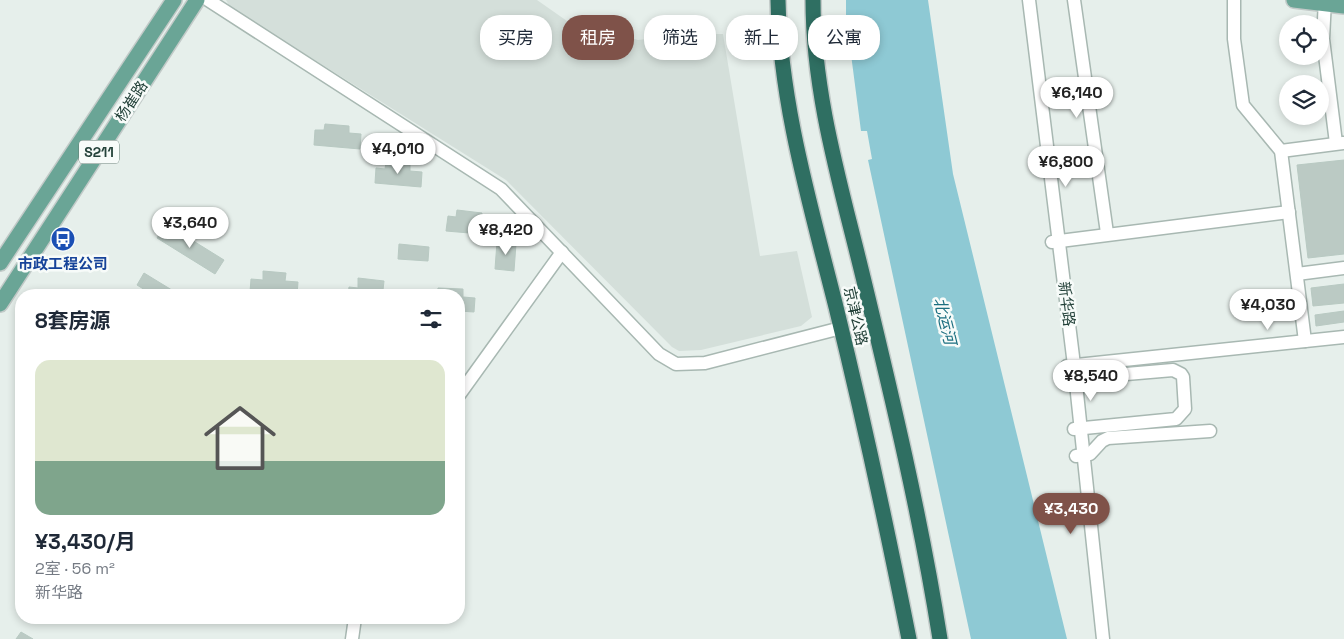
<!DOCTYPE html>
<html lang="zh">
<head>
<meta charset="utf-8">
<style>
	:root { --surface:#fff; --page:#f6f6f7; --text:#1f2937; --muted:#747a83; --accent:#7f5249 }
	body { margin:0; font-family:"Space Grotesk","Noto Sans SC",sans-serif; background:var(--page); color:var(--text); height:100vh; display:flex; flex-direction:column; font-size:19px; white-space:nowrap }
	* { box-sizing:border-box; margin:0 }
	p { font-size:16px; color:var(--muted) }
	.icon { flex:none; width:28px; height:28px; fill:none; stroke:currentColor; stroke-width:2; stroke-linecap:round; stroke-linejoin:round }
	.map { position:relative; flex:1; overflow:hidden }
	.sheet { position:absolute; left:15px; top:289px; width:450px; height:335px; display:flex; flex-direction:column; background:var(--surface); border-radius:20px; box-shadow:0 2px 8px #0003 }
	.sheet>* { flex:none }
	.guide { position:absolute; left:480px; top:15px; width:475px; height:45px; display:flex; gap:10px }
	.tools { position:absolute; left:1279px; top:15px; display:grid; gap:10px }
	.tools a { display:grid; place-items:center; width:50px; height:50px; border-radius:50%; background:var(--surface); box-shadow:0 2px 8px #0003; font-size:25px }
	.price { position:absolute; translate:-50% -42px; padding:0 11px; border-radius:18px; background:#fff; color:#222; font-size:16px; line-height:32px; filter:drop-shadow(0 1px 2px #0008) }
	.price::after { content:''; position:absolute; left:50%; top:30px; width:15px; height:11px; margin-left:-8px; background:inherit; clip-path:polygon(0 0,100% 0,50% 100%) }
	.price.current { background:var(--accent); color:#fff }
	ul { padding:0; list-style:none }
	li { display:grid; align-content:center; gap:10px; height:265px; padding:0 20px }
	li span { display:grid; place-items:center; height:155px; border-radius:15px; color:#555 }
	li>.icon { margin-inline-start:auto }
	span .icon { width:90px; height:90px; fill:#fffc; stroke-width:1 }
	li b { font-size:21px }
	h2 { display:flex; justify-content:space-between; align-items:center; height:60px; padding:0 20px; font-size:21px }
	.tag { padding:0 18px; border-radius:20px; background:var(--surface); box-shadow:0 2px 8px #0003; font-size:18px; line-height:45px }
	.tag.current { background:var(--accent); color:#fff }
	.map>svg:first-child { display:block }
	.built { fill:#d4dfda }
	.water { fill:#8ec9d4 }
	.building { fill:#bbcac4; stroke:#b8c9c2 }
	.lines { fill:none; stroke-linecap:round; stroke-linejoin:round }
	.minor-casing { stroke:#a8b8b2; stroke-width:15 }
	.major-casing { stroke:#c2cac8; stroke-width:18 }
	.highway-casing { stroke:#c2cac8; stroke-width:18 }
	.minor { stroke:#fff; stroke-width:12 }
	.major { stroke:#6aa596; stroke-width:15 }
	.highway { stroke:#2f6f62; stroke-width:15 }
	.labels { text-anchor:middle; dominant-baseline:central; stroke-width:5; stroke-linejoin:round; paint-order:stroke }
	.shield { fill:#f7fbf9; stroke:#637a73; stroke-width:1 }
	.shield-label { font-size:14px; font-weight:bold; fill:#24423a }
	.street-label { font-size:15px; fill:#24423a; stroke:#f7fbf9 }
	.transit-label { font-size:15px; font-weight:bold; fill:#164399; stroke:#f7fbf9 }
	.water-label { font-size:16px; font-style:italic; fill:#1c6f80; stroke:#f7fbf9 }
</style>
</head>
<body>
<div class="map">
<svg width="1344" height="639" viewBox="0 0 1344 639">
	<rect width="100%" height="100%" fill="#e6efeb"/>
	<path class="built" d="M226,0H537L567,21L638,40L688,34H723L760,256L797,251L812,317L801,326L701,350L679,351L672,347L506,180L230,7Z"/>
	<path class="water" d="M846,0H928L953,174L1067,639H971L868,160L872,159L867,131H861L846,16Z"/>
	<g class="building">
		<path d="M325,124L349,126V133L361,134L360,149L314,145L315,130H324Z"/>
		<path d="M1344,160V254L1308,258L1297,165Z"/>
		<path d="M386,162L410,164V171L422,172L421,187L375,183L376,168L385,169Z"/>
		<path d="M457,210L482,213L481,219L494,220L493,235L446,231L448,216L456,217Z"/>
		<path d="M166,224L224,260L215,274L157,238Z"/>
		<path d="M497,242L516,244L514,271L495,269Z"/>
		<path d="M399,244L429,247L428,261L398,259Z"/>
		<path d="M263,271L286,273L285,281L298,282L297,295L250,292L251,279L263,280Z"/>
		<path d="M144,273L180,295H153L137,285Z"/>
		<path d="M358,278L384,281L383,290L395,291V295H348L349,287L358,288Z"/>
		<path d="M1344,284V303L1313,306L1311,288Z"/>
		<path d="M438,288L463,289V297L475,298L474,312L459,311V295H428H437Z"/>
		<path d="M1344,311V322L1316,326L1315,315Z"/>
		<path d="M21,632L33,639H16Z"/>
	</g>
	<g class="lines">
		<defs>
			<g id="minor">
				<path d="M208,0L501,189L659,354L676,364L705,363L841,328"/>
				<path d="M1029,0L1074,365L1103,639"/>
				<path d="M1074,0L1107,233"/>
				<path d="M1234,0V39L1243,105L1281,151L1305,341"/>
				<path d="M1325,0L1323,39L1336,143"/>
				<path d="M1281,151L1343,143"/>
				<path d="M1052,242L1289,212"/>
				<path d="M1297,274L1344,268"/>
				<path d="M1067,366L1344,337"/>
				<path d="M1068,379L1173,370L1181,374L1183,377L1185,409L1176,419L1074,429"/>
				<path d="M459,395L562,252"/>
				<path d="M1076,456L1090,454L1102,441L1108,438L1210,431"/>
				<path d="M352,639L355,618"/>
			</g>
			<g id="major">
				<path d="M1294,0L1344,6"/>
				<path d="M0,263L174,0"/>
				<path d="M0,304L197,0"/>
			</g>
			<g id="highway">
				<path d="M778,0C780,104 811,207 836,307C863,417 887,528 909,639"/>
				<path d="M813,0C813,95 841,186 863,277C892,397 921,518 940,639"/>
			</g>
		</defs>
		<use href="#minor" class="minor-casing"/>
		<use href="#major" class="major-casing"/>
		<use href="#highway" class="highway-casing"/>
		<use href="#minor" class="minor"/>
		<use href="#major" class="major"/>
		<use href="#highway" class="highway"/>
	</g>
	<defs>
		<symbol id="bus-disc" viewBox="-11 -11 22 22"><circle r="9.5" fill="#1a4fb4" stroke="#f7fbf9"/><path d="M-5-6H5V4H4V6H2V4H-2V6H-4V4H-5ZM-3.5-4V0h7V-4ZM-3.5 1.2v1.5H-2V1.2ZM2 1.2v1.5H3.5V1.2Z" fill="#fff"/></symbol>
	</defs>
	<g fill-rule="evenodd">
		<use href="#bus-disc" x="49" y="225" width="28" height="28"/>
	</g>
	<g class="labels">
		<rect class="shield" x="79" y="140.5" width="40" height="23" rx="4"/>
		<g class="shield-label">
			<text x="99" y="152">S211</text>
		</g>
		<g class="street-label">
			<text transform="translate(131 101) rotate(-57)">杨崔路</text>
			<text transform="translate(1067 304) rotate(83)">新华路</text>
			<text transform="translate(856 316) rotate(77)">京津公路</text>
		</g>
		<g class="transit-label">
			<text x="63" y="263">市政工程公司</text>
		</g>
		<g class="water-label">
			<text transform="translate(945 321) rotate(76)">北运河</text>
		</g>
	</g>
</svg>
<div class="tools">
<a><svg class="icon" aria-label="locate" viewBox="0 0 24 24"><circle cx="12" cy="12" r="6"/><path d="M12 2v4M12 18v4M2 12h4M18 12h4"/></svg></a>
<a><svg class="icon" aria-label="layers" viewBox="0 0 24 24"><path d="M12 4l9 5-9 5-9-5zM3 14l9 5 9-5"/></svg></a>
</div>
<b class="price" style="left:1077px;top:119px">¥6,140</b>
<b class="price" style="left:398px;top:175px">¥4,010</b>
<b class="price" style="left:1066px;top:188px">¥6,800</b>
<b class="price" style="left:190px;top:249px">¥3,640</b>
<b class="price" style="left:506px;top:256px">¥8,420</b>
<b class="price" style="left:1268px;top:331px">¥4,030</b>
<b class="price" style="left:1091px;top:402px">¥8,540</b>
<b class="price current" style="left:1071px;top:535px">¥3,430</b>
<div class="guide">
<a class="tag">买房</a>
<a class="tag current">租房</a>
<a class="tag">筛选</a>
<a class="tag">新上</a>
<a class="tag">公寓</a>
</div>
<section class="sheet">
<h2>8套房源<svg class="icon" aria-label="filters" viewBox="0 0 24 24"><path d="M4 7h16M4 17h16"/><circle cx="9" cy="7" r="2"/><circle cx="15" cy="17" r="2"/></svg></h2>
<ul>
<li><span style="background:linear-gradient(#dfe7d0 65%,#7fa58c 0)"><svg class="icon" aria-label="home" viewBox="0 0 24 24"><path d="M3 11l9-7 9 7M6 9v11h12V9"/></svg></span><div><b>¥3,430/月</b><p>2室 · 56 m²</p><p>新华路</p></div></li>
</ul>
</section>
</div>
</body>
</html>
